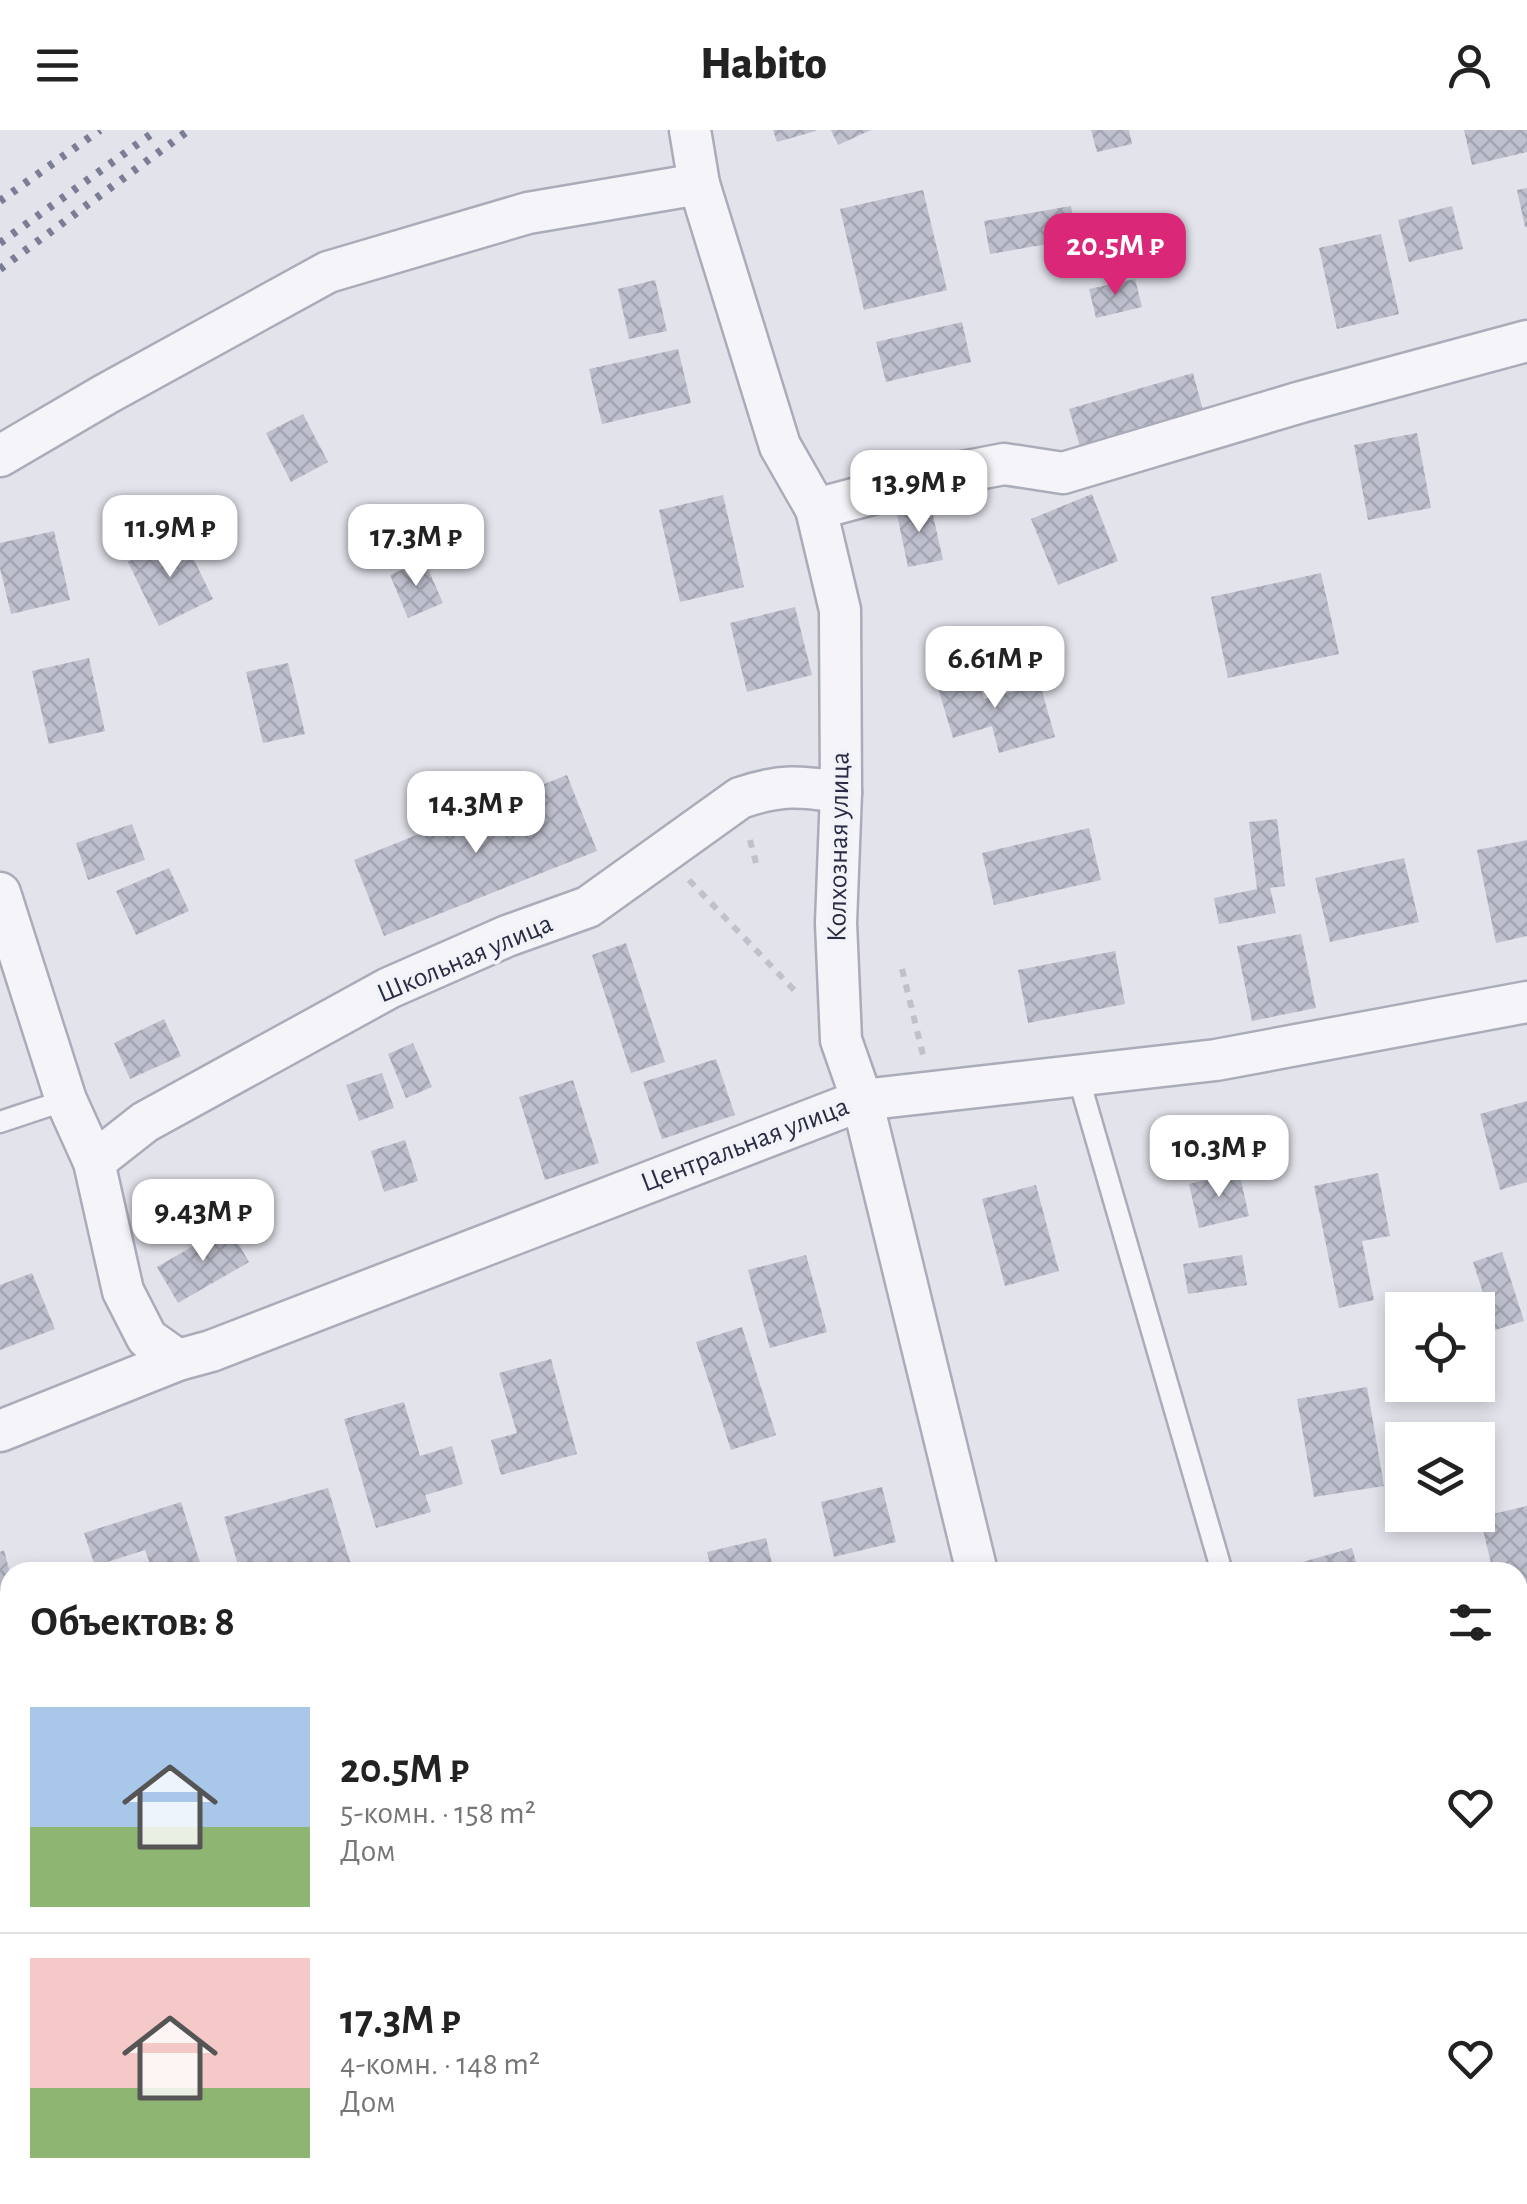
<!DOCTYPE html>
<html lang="ru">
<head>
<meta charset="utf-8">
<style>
	:root { --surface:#fff; --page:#f6f6f6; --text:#222; --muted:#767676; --line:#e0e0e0; --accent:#db2777 }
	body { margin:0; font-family:"Alegreya Sans",sans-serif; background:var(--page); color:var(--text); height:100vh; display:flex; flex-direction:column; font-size:38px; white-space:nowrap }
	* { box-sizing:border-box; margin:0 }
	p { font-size:32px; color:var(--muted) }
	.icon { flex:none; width:55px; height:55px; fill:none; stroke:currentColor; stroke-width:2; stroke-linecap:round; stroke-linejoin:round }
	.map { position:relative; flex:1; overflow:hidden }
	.details { position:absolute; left:0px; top:1432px; width:1528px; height:642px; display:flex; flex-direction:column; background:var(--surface); border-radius:30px 30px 0 0; box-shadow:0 5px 15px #0003 }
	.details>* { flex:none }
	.buttons { position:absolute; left:1385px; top:1162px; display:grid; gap:20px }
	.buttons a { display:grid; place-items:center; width:110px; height:110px; border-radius:0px; background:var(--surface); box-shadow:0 5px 15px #0003; font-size:50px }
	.price { position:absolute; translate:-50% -85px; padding:0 22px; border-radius:20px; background:#fff; color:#222; font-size:32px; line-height:65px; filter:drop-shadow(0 2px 5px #0008) }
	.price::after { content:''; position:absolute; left:50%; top:60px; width:30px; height:22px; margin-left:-15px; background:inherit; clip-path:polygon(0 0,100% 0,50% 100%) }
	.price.on { background:var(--accent); color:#fff }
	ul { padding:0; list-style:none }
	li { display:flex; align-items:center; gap:30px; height:250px; padding:0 30px }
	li+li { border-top:2px solid var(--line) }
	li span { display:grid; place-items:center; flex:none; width:280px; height:200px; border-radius:0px; color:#555 }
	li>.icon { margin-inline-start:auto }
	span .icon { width:120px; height:120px; fill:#fffc; stroke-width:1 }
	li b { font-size:42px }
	h2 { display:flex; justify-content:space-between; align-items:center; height:120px; padding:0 30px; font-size:42px }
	header { display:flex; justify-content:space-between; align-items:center; height:130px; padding:0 30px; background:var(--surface); font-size:45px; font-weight:800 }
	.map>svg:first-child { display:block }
	.building { fill:url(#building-cross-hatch) }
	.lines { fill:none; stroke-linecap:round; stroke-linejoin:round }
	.lane-casing { stroke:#aaacb9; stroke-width:25 }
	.street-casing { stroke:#aaacb9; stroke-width:45 }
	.path { stroke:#c0c1ca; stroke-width:6; stroke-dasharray:8 8; stroke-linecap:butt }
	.lane { stroke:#f5f5f9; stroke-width:20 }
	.street { stroke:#f5f5f9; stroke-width:40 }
	.secondary { stroke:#fff; stroke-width:55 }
	.rail { stroke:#7a7d95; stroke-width:8; stroke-dasharray:5 10; stroke-linecap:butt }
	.labels { text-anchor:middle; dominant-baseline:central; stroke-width:8; stroke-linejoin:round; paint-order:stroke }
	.street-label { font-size:28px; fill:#292c44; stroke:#f1f3f8 }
</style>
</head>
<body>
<header><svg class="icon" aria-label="menu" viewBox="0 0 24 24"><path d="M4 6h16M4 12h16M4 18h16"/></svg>Habito<svg class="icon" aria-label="person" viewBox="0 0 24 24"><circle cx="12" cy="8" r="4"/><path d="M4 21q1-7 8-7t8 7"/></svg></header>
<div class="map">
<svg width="1527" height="2074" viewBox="0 0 1527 2074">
	<defs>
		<pattern id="building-cross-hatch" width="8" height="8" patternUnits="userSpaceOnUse" patternTransform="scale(2.5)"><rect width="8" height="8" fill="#bec0ce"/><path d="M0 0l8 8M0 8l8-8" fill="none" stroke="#a3a5b2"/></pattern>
	</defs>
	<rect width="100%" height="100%" fill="#e2e3eb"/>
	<g class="building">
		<path d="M773,0H816V1L777,12Z"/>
		<path d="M831,0H871L838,15Z"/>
		<path d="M1091,0H1129L1132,14L1097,22Z"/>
		<path d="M1464,0H1527V22L1472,35Z"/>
		<path d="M1527,58V97H1525L1517,60Z"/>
		<path d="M923,60L947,160L864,180L840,79Z"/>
		<path d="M1071,76L1077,109L990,124L984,91Z"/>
		<path d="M1452,76L1463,119L1409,132L1398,90Z"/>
		<path d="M1153,88L1158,120L1106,128L1101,96Z"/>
		<path d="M1381,104L1399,184L1337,199L1319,118Z"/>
		<path d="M1135,149L1142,177L1096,188L1089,159Z"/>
		<path d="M655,150L667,201L629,209L618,159Z"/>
		<path d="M962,192L971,232L886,252L876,212Z"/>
		<path d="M678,219L691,273L602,294L589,239Z"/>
		<path d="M1193,243L1204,284L1081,320L1069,279Z"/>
		<path d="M303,284L328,332L291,352L266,303Z"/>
		<path d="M1417,303L1431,378L1368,390L1354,315Z"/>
		<path d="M1092,364L1118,431L1058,455L1031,389Z"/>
		<path d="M723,365L744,457L680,472L659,380Z"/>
		<path d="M930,372L943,430L908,437L896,380Z"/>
		<path d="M54,401L70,470L11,484L0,438V413Z"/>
		<path d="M182,405L213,469L159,496L128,432Z"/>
		<path d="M424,430L443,473L408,488L390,445Z"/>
		<path d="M1321,443L1339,524L1228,548L1211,467Z"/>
		<path d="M795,477L812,545L747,562L730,493Z"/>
		<path d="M89,528L105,601L49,614L32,541Z"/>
		<path d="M288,533L305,604L263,613L246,542Z"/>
		<path d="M974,536L984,569L1040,554L1055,607L999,623L992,596L953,608L935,548Z"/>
		<path d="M567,645L597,721L384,806L354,730Z"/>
		<path d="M1277,689L1285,756L1270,758L1276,783L1219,794L1214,768L1257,759L1249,692Z"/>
		<path d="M132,694L145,730L88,750L76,713Z"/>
		<path d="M1089,698L1101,750L994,775L982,723Z"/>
		<path d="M1527,710V806L1496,813L1477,720Z"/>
		<path d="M1404,728L1419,792L1330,812L1315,748Z"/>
		<path d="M169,738L189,781L136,805L116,761Z"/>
		<path d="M1301,804L1316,878L1252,891L1237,816Z"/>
		<path d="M626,813L665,932L631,943L592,825Z"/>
		<path d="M1115,821L1125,874L1028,893L1018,840Z"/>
		<path d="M164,889L181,926L130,949L114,913Z"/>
		<path d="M413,913L432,957L406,968L388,924Z"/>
		<path d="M716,929L735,985L662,1009L643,952Z"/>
		<path d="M382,943L394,978L359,991L346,955Z"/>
		<path d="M573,950L599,1033L545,1050L519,967Z"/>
		<path d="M1527,971V1052L1500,1060L1480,984Z"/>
		<path d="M405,1010L418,1051L384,1062L371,1021Z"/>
		<path d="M1239,1042L1249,1086L1199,1098L1189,1054Z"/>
		<path d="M1378,1043L1390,1106L1362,1111L1374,1170L1339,1178L1314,1056Z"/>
		<path d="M1036,1055L1059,1141L1005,1156L982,1069Z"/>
		<path d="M228,1096L249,1132L178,1173L157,1137Z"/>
		<path d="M1502,1122L1524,1191L1495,1200L1473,1132Z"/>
		<path d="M806,1125L827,1202L770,1218L748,1140Z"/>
		<path d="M1242,1125L1247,1155L1188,1164L1183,1134Z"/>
		<path d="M32,1143L55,1199L0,1220V1155Z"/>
		<path d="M742,1197L776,1305L731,1320L696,1212Z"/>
		<path d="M551,1229L577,1324L501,1345L491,1310L517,1303L499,1243Z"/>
		<path d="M1367,1257L1384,1356L1314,1367L1297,1269Z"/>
		<path d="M404,1272L420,1326L452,1316L463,1354L425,1365L431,1382L376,1398L344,1289Z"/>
		<path d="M882,1357L896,1412L834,1427L821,1372Z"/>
		<path d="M328,1358L352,1438L336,1442H240L224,1387Z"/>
		<path d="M181,1372L203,1442H153L145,1420L95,1436L84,1403Z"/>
		<path d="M1527,1376V1457L1518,1459V1442H1493L1480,1387Z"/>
		<path d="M766,1408L774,1442H712L707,1422Z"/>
		<path d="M1352,1418L1359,1442H1286L1285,1437Z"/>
		<path d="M4,1420L10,1443V1467L0,1470V1422Z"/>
		<path d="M171,2065H260L262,2074H172Z"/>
		<path d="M290,2065H356L355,2074H290Z"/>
		<path d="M523,2065H541L542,2074H486V2068Z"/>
		<rect x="639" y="2065" width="69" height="9"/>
		<path d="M720,2065H769V2067L721,2074Z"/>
	</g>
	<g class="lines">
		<defs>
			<g id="lane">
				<path d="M1078,946L1222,1442"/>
				<path d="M0,992L66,970"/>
				<path d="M1518,1839L1527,1836"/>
				<path d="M1374,2065L1375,2074"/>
			</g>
			<g id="street">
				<path d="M690,0L699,54L780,316L816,379L840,480L841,662L836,793L841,910L862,970L977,1442"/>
				<path d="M0,326L106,264L328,142L528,83L699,54"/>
				<path d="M816,379L936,347L1004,334L1063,343L1301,272L1527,211"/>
				<path d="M0,763L66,970L94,1032L123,1161L147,1208L178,1230"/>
				<path d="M94,1032L145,992L389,858L507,806L588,777L740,668C781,654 799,656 841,662"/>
				<path d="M0,1301L178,1230L211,1221L862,970L1216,930L1527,872"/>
				<path d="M1129,2065L1131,2074"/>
			</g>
		</defs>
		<use href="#lane" class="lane-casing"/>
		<use href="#street" class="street-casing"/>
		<g class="path">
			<path d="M750,710L756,733"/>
			<path d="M689,750L798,864"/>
			<path d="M902,839L923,925"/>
		</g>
		<use href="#lane" class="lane"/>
		<use href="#street" class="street"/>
		<path class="secondary" d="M1497,2074L1527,2061"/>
		<g class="rail">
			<path d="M0,71L100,0"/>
			<path d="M0,113L157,0"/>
			<path d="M0,139L189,0"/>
		</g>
	</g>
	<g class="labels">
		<g class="street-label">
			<text transform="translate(839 717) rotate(-89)">Колхозная улица</text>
			<text transform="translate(465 829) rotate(-23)">Школьная улица</text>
			<text transform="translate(745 1015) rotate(-21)">Центральная улица</text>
		</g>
	</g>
</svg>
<div class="buttons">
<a><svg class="icon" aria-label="locate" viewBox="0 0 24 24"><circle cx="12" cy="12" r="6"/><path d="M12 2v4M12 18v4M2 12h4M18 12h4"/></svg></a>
<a><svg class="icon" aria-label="layers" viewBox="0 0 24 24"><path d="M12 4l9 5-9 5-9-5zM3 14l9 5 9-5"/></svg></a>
</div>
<b class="price on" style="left:1115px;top:168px">20.5M ₽</b>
<b class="price" style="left:919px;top:405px">13.9M ₽</b>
<b class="price" style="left:170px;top:450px">11.9M ₽</b>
<b class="price" style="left:416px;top:459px">17.3M ₽</b>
<b class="price" style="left:995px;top:581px">6.61M ₽</b>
<b class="price" style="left:476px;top:726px">14.3M ₽</b>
<b class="price" style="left:1219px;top:1070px">10.3M ₽</b>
<b class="price" style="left:203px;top:1134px">9.43M ₽</b>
<section class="details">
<h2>Объектов: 8<svg class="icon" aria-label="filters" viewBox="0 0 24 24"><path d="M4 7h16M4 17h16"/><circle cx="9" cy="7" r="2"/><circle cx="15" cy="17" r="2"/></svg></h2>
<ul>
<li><span style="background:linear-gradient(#a9c7e8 60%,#8fb573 0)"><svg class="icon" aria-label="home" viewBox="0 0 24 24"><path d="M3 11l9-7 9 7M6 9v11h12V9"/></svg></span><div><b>20.5M ₽</b><p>5-комн. · 158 m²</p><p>Дом</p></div><svg class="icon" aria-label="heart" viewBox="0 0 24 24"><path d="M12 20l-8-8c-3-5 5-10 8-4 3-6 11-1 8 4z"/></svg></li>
<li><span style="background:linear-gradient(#f6c9c9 65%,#8fb573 0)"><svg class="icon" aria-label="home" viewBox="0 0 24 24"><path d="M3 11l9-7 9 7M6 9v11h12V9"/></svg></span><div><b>17.3M ₽</b><p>4-комн. · 148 m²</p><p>Дом</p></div><svg class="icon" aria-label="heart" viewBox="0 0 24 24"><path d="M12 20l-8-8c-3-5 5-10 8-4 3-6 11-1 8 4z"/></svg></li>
</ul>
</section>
</div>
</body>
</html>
